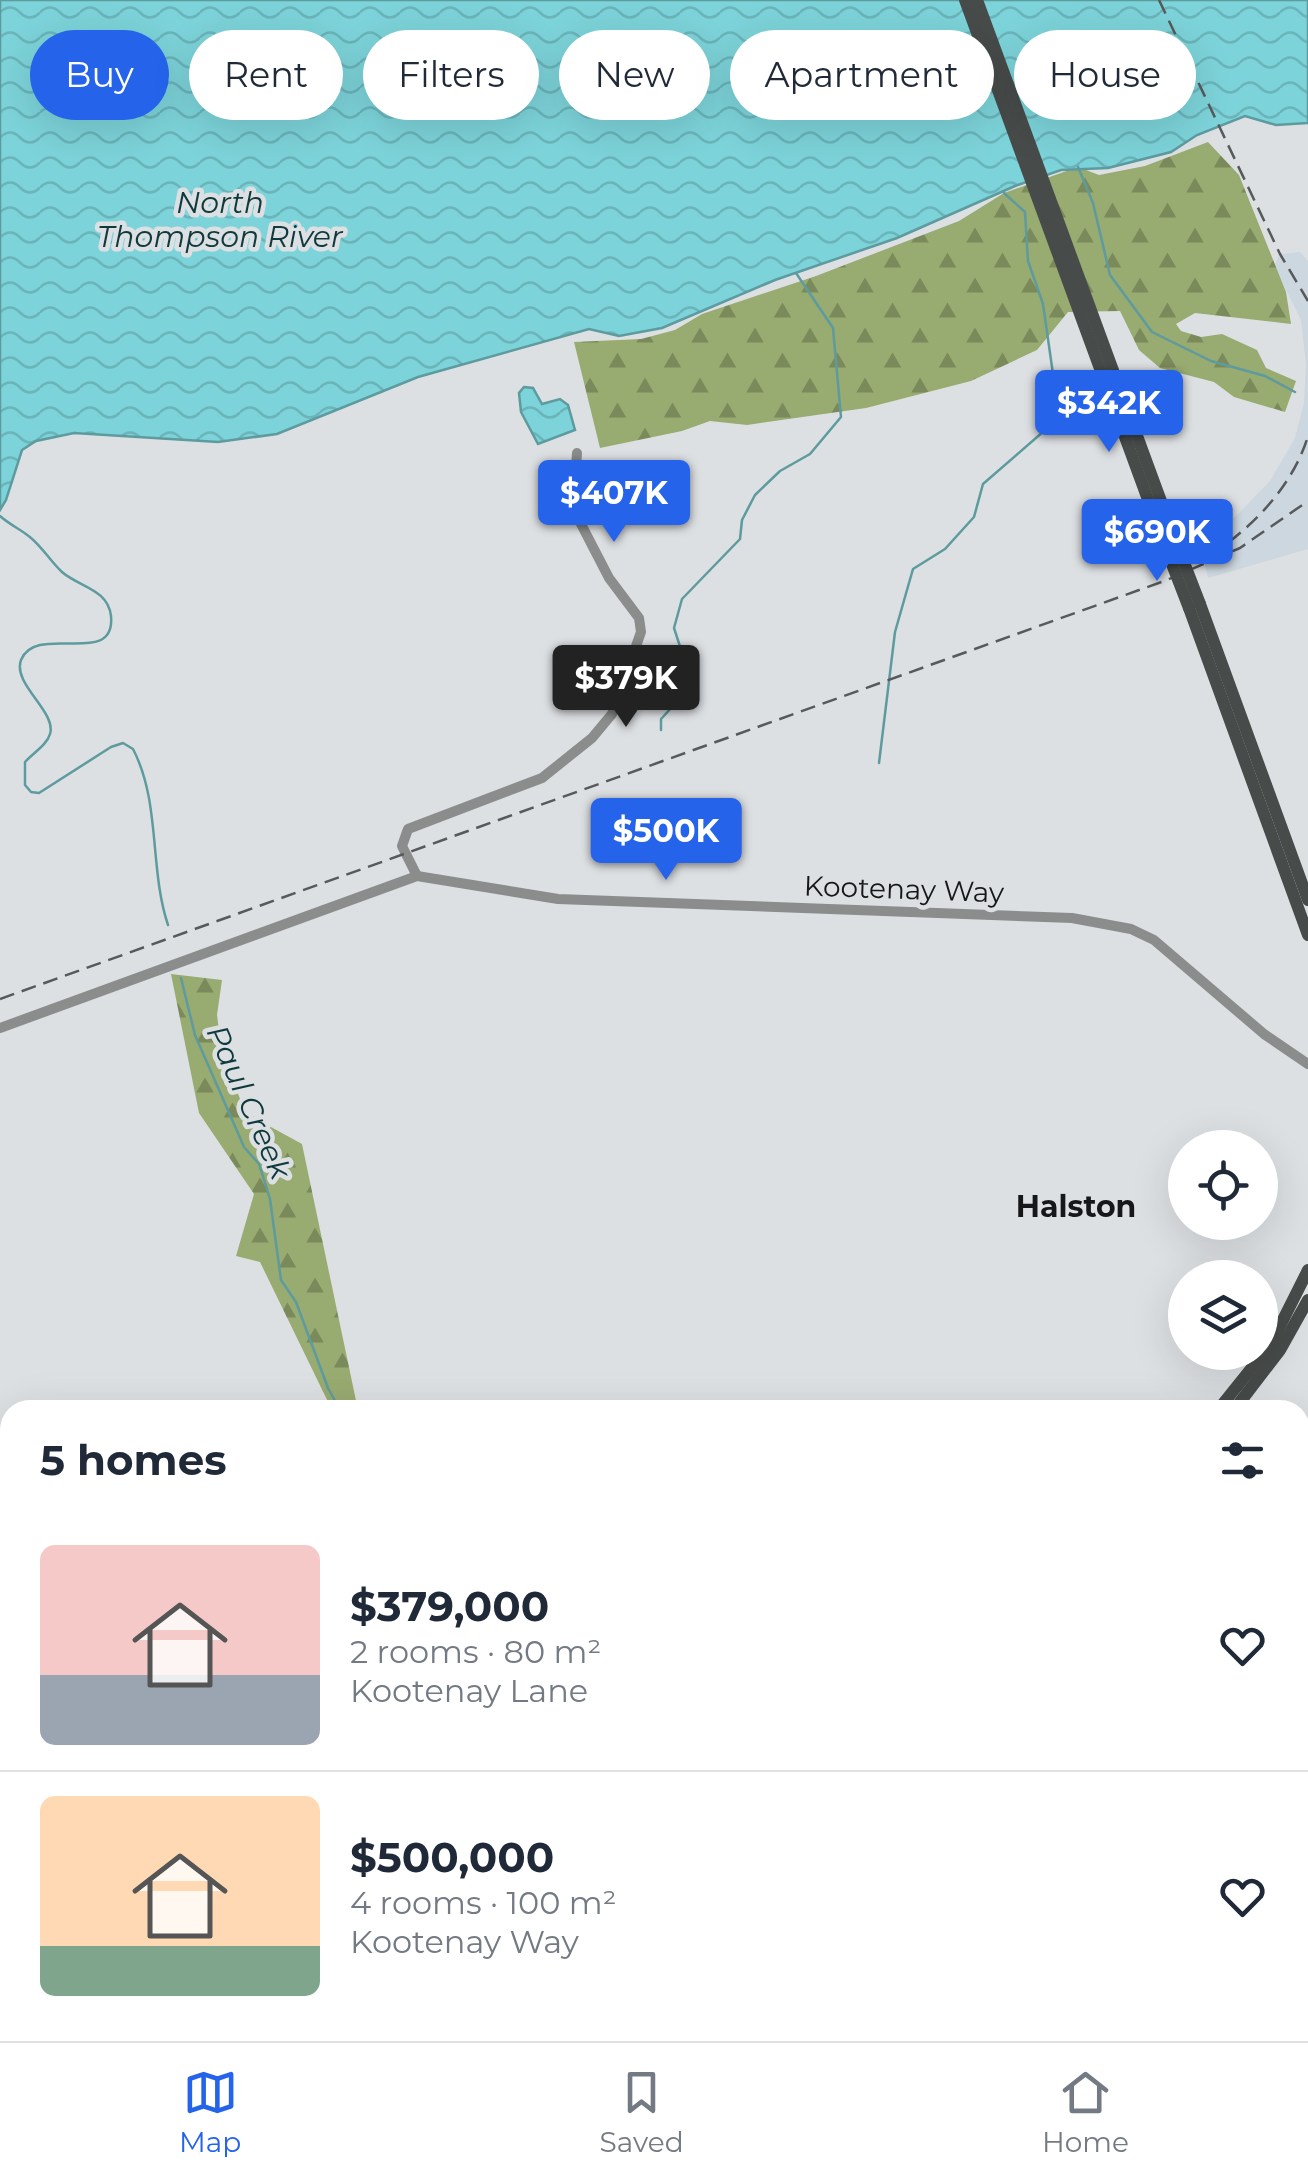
<!DOCTYPE html>
<html lang="en">
<head>
<meta charset="utf-8">
<style>
	:root { --surface:#fff; --page:#f2f2f3; --text:#1f2937; --muted:#747a83; --line:#e0e1e3; --accent:#2563eb }
	body { margin:0; font-family:Montserrat,sans-serif; background:var(--page); color:var(--text); height:100vh; display:flex; flex-direction:column; font-size:38px; white-space:nowrap }
	* { box-sizing:border-box; margin:0 }
	p { font-size:32px; color:var(--muted) }
	.icon { flex:none; width:55px; height:55px; fill:none; stroke:currentColor; stroke-width:2; stroke-linecap:round; stroke-linejoin:round }
	.map { position:relative; flex:1; overflow:hidden }
	.sheet { position:absolute; left:0px; top:1400px; width:1310px; height:642px; display:flex; flex-direction:column; background:var(--surface); border-radius:30px 30px 0 0; box-shadow:0 10px 40px #0002 }
	.sheet>* { flex:none }
	.top-card { position:absolute; left:30px; top:30px; width:1250px; height:90px; display:flex; gap:20px }
	.fabs { position:absolute; left:1168px; top:1130px; display:grid; gap:20px }
	.fabs a { display:grid; place-items:center; width:110px; height:110px; border-radius:50%; background:var(--surface); box-shadow:0 10px 40px #0002; font-size:50px }
	.price { position:absolute; translate:-50% -85px; padding:0 22px; border-radius:10px; background:var(--accent); color:#fff; font-size:32px; line-height:65px; filter:drop-shadow(0 2px 5px #0008) }
	.price::after { content:''; position:absolute; left:50%; top:60px; width:30px; height:22px; margin-left:-15px; background:inherit; clip-path:polygon(0 0,100% 0,50% 100%) }
	.price.selected { background:#222; color:#fff }
	ul { padding:0; list-style:none }
	li { display:flex; align-items:center; gap:30px; height:250px; padding:0 40px }
	li+li { border-top:2px solid var(--line) }
	li span { display:grid; place-items:center; flex:none; width:280px; height:200px; border-radius:15px; color:#555 }
	li>.icon { margin-inline-start:auto }
	span .icon { width:120px; height:120px; fill:#fffc; stroke-width:1 }
	li b { font-size:42px }
	h2 { display:flex; justify-content:space-between; align-items:center; height:120px; padding:0 40px; font-size:42px }
	.chip { padding:0 35px; border-radius:45px; background:var(--surface); box-shadow:0 10px 40px #0002; font-size:35px; line-height:90px }
	.chip.selected { background:var(--accent); color:#fff }
	.tabs { display:flex; justify-content:space-around; align-items:center; height:140px; border-top:2px solid var(--line); background:var(--surface); font-size:28px; color:var(--muted) }
	.tabs a { display:grid; justify-items:center; gap:5px }
	.tabs .selected { color:var(--accent) }
	.map>svg:first-child { display:block }
	.built { fill:#cdd7df }
	.forest { fill:url(#forest-firs) }
	.water { fill:url(#water-waves); stroke:#5d9b9f; stroke-width:2.5 }
	.lines { fill:none; stroke-linecap:round; stroke-linejoin:round }
	.stream { stroke:#5d9b9f; stroke-width:2.5 }
	.minor { stroke:#8b8d8d; stroke-width:10 }
	.major { stroke:#474b4a; stroke-width:12 }
	.highway { stroke:#303433; stroke-width:15 }
	.rail { stroke:#57595a; stroke-width:2.5; stroke-dasharray:15 8; stroke-linecap:butt }
	.major-bridge { stroke:#474b4a; stroke-width:12 }
	.labels { text-anchor:middle; dominant-baseline:central; stroke-width:9; stroke-linejoin:round; paint-order:stroke }
	.street-label { font-size:28px; fill:#161718; stroke:#dde0e3 }
	.water-label { font-size:30px; font-style:italic; fill:#0f393c; stroke:#dde0e3 }
	.neighbourhood-label { font-size:30px; font-weight:bold; fill:#161718; stroke:#dde0e3 }
</style>
</head>
<body>
<div class="map">
<svg width="1308" height="2041" viewBox="0 0 1308 2041">
	<defs>
		<pattern id="forest-firs" width="22" height="20" patternUnits="userSpaceOnUse" patternTransform="scale(2.5)"><rect width="22" height="20" fill="#98ab70"/><path d="M5 1l3.5 6h-7zM16 11l3.5 6h-7z" fill="#7b8a5b"/></pattern>
		<pattern id="water-waves" width="16" height="10" patternUnits="userSpaceOnUse" patternTransform="scale(2.5)"><rect width="16" height="10" fill="#7cd3d9"/><path d="M0 5q4-4 8 0t8 0" fill="none" stroke="#6ab4ba"/></pattern>
	</defs>
	<rect width="100%" height="100%" fill="#dde0e3"/>
	<path class="built" d="M1300,252L1308,261V549L1208,578L1200,545L1237,515L1270,481L1295,438L1304,403L1306,365L1301,320L1274,266L1280,254Z"/>
	<g class="forest">
		<path d="M1208,142L1239,175L1286,292L1291,324L1195,313L1176,324L1181,331L1201,337L1222,334L1257,350L1266,368L1296,381L1285,412L1234,397L1214,382L1160,368L1139,350L1120,311L1068,312L1037,350L971,381L866,408L747,425L710,421L682,431L600,448L574,342L641,339L675,330L702,314L816,276L959,221L1004,193L1078,167L1099,175L1145,166Z"/>
		<path d="M171,974L222,980L217,1015L222,1053L244,1109L260,1121L302,1144L358,1410H332L260,1262L236,1256L254,1194L199,1113Z"/>
	</g>
	<g class="water">
		<path d="M0,0H1308V123L1276,125L1245,116L1197,135L1171,152L1108,168L1061,170L1015,186L897,238L775,280L662,328L619,336L589,329L418,377L277,434L218,442L74,433L36,441L22,450L6,500L0,510Z"/>
		<path d="M524,387L533,388L542,404L560,399L568,405L575,430L538,444L521,412L519,393Z"/>
	</g>
	<g class="lines">
		<g class="stream">
			<path d="M1078,167L1093,203L1110,275L1152,332L1211,361L1265,376L1295,392"/>
			<path d="M0,516C10,525 22,530 31,538C43,548 51,562 62,572C79,587 108,589 111,616C116,669 36,622 21,660C12,684 57,712 50,734C47,745 33,753 25,762V785L31,792L39,793L111,747L123,743L133,749C161,803 149,868 168,925"/>
			<path d="M661,730V719L685,693L686,665L674,628L682,599L740,539L742,520L755,495L780,471L810,454L841,417L833,328L796,273"/>
			<path d="M879,763L895,632L913,569L945,549L974,517L983,484L1052,424L1055,388L1043,304L1028,261L1025,212L1004,193"/>
			<path d="M181,978L195,1035L244,1147L259,1164L270,1199L281,1280L296,1302L328,1388L340,1410"/>
			<path d="M468,2032V2041"/>
		</g>
		<g class="minor">
			<path d="M417,876L402,846L408,829L542,778L592,738L612,714L641,632L639,618L609,578L581,524L574,499L577,453"/>
			<path d="M0,1028L417,876L558,899L1072,918L1131,929L1154,940L1264,1034L1308,1064"/>
			<path d="M0,1689L10,1683"/>
			<path d="M1300,1747L1308,1758"/>
			<path d="M0,2000L10,2014"/>
			<path d="M23,2032L29,2041"/>
			<path d="M560,2041L562,2032"/>
		</g>
		<g class="major">
			<path d="M965,0L1165,546"/>
			<path d="M977,0L1176,542"/>
			<path d="M1200,604L1308,900"/>
			<path d="M1189,608L1308,935"/>
			<path d="M1218,1410L1271,1344L1308,1270"/>
			<path d="M1234,1410L1280,1350L1308,1300"/>
			<path d="M664,2041L665,2032"/>
			<path d="M682,2041L683,2032"/>
		</g>
		<g class="highway">
			<path d="M1300,1972L1308,1969"/>
			<path d="M1300,1991L1308,1988"/>
			<path d="M1059,2041L1089,2032"/>
			<path d="M1109,2041L1138,2032"/>
		</g>
		<g class="rail">
			<path d="M1159,0L1280,254L1308,301"/>
			<path d="M1229,542C1264,515 1295,479 1308,436"/>
			<path d="M0,999L1167,580L1240,548L1308,501"/>
		</g>
		<g class="major-bridge">
			<path d="M1176,542L1200,604"/>
			<path d="M1165,546L1189,608"/>
		</g>
	</g>
	<g class="labels">
		<g class="street-label">
			<text transform="translate(904 889) rotate(2)">Kootenay Way</text>
		</g>
		<g class="water-label">
			<text x="220" y="202">North<tspan x="220" dy="34">Thompson River</tspan></text>
			<text transform="translate(249 1102) rotate(66)">Paul Creek</text>
		</g>
		<g class="neighbourhood-label">
			<text x="1076" y="1206">Halston</text>
		</g>
	</g>
</svg>
<div class="fabs">
<a><svg class="icon" aria-label="locate" viewBox="0 0 24 24"><circle cx="12" cy="12" r="6"/><path d="M12 2v4M12 18v4M2 12h4M18 12h4"/></svg></a>
<a><svg class="icon" aria-label="layers" viewBox="0 0 24 24"><path d="M12 4l9 5-9 5-9-5zM3 14l9 5 9-5"/></svg></a>
</div>
<b class="price" style="left:1109px;top:455px">$342K</b>
<b class="price" style="left:614px;top:545px">$407K</b>
<b class="price" style="left:1157px;top:584px">$690K</b>
<b class="price selected" style="left:626px;top:730px">$379K</b>
<b class="price" style="left:666px;top:883px">$500K</b>
<div class="top-card">
<a class="chip selected">Buy</a>
<a class="chip">Rent</a>
<a class="chip">Filters</a>
<a class="chip">New</a>
<a class="chip">Apartment</a>
<a class="chip">House</a>
</div>
<section class="sheet">
<h2>5 homes<svg class="icon" aria-label="filters" viewBox="0 0 24 24"><path d="M4 7h16M4 17h16"/><circle cx="9" cy="7" r="2"/><circle cx="15" cy="17" r="2"/></svg></h2>
<ul>
<li><span style="background:linear-gradient(#f6c9c9 65%,#9aa5b1 0)"><svg class="icon" aria-label="home" viewBox="0 0 24 24"><path d="M3 11l9-7 9 7M6 9v11h12V9"/></svg></span><div><b>$379,000</b><p>2 rooms · 80 m²</p><p>Kootenay Lane</p></div><svg class="icon" aria-label="heart" viewBox="0 0 24 24"><path d="M12 20l-8-8c-3-5 5-10 8-4 3-6 11-1 8 4z"/></svg></li>
<li><span style="background:linear-gradient(#ffd9b3 75%,#7fa58c 0)"><svg class="icon" aria-label="home" viewBox="0 0 24 24"><path d="M3 11l9-7 9 7M6 9v11h12V9"/></svg></span><div><b>$500,000</b><p>4 rooms · 100 m²</p><p>Kootenay Way</p></div><svg class="icon" aria-label="heart" viewBox="0 0 24 24"><path d="M12 20l-8-8c-3-5 5-10 8-4 3-6 11-1 8 4z"/></svg></li>
</ul>
</section>
</div>
<nav class="tabs">
<a class="selected"><svg class="icon" aria-label="map" viewBox="0 0 24 24"><path d="M3 6l6-2 6 2 6-2v14l-6 2-6-2-6 2zM9 4v14M15 6v14"/></svg>Map</a>
<a><svg class="icon" aria-label="saved" viewBox="0 0 24 24"><path d="M7 4h10v16l-5-4-5 4z"/></svg>Saved</a>
<a><svg class="icon" aria-label="home" viewBox="0 0 24 24"><path d="M3 11l9-7 9 7M6 9v11h12V9"/></svg>Home</a>
</nav>
</body>
</html>
